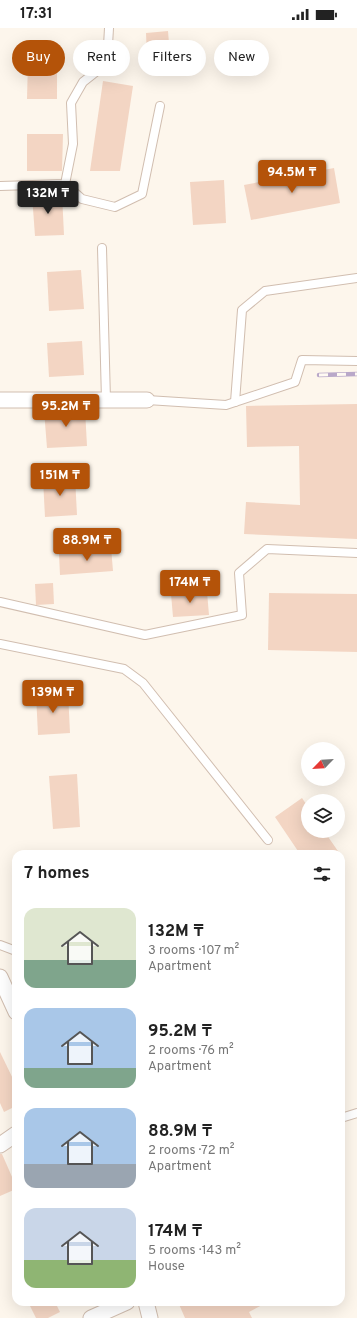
<!DOCTYPE html>
<html lang="en">
<head>
<meta charset="utf-8">
<style>
	:root { --surface:#fff; --page:#f2f2f2; --text:#222; --muted:#767676; --accent:#b45309 }
	body { margin:0; font-family:Overpass,sans-serif; background:var(--page); color:var(--text); height:100vh; display:flex; flex-direction:column; font-size:15px; white-space:nowrap }
	* { box-sizing:border-box; margin:0 }
	p { font-size:13px; color:var(--muted) }
	.icon { flex:none; width:22px; height:22px; fill:none; stroke:currentColor; stroke-width:2; stroke-linecap:round; stroke-linejoin:round }
	.map { position:relative; flex:1; overflow:hidden }
	.sheet { position:absolute; left:12px; top:822px; width:333px; height:456px; display:flex; flex-direction:column; background:var(--surface); border-radius:12px; box-shadow:0 4px 16px #0002 }
	.sheet>* { flex:none }
	.banner { position:absolute; left:12px; top:12px; width:333px; height:36px; display:flex; gap:8px }
	.needle { width:26px; rotate:245deg }
	.buttons { position:absolute; left:301px; top:714px; display:grid; gap:8px }
	.buttons a { display:grid; place-items:center; width:44px; height:44px; border-radius:50%; background:var(--surface); box-shadow:0 4px 16px #0002; font-size:20px }
	.price { position:absolute; translate:-50% -34px; padding:0 9px; border-radius:4px; background:var(--accent); color:#fff; font-size:13px; line-height:26px; filter:drop-shadow(0 1px 2px #0008) }
	.price::after { content:''; position:absolute; left:50%; top:24px; width:12px; height:9px; margin-left:-6px; background:inherit; clip-path:polygon(0 0,100% 0,50% 100%) }
	.price.current { background:#222; color:#fff }
	ul { padding:0; list-style:none }
	li { display:flex; align-items:center; gap:12px; height:100px; padding:0 12px }
	li span { display:grid; place-items:center; flex:none; width:112px; height:80px; border-radius:12px; color:#555 }
	li>.icon { margin-inline-start:auto }
	span .icon { width:48px; height:48px; fill:#fffc; stroke-width:1 }
	li b { font-size:17px }
	h2 { display:flex; justify-content:space-between; align-items:center; height:48px; padding:0 12px; font-size:17px }
	.chip { padding:0 14px; border-radius:18px; background:var(--surface); box-shadow:0 4px 16px #0002; font-size:14px; line-height:36px }
	.chip.current { background:var(--accent); color:#fff }
	.status { display:flex; justify-content:space-between; align-items:center; height:28px; padding:0 20px; background:var(--surface); direction:ltr }
	.status svg { height:11px; fill:currentColor }
	.map>svg:first-child { display:block }
	.building { fill:#f3d5c3 }
	.lines { fill:none; stroke-linecap:round; stroke-linejoin:round }
	.lane-casing { stroke:#d1beb0; stroke-width:10 }
	.street-casing { stroke:#d1beb0; stroke-width:17 }
	.lane { stroke:#fff; stroke-width:8 }
	.street { stroke:#fff; stroke-width:15 }
	.rail-casing { stroke:#b9a8c9; stroke-width:4.5 }
	.rail { stroke:#fffaf3; stroke-width:3; stroke-dasharray:9; stroke-linecap:butt }
</style>
</head>
<body>
<div class="status"><b>17:31</b><svg viewBox="0 0 49 12"><path d="M0 12V9h3v3zM5 12V6h3v6zM10 12V3h3v9zM15 12V0h3v12zM26 1h20v11H26zM47 4h2v5h-2z"/></svg></div>
<div class="map">
<svg width="357" height="1290" viewBox="0 0 357 1290">
	<rect width="100%" height="100%" fill="#fdf6ec"/>
	<g class="building">
		<path d="M168,3L170,28L147,29L146,5Z"/>
		<path d="M28,32L57,33V71H27Z"/>
		<path d="M103,53L133,58L120,143H90Z"/>
		<path d="M27,106H63L62,143H27Z"/>
		<path d="M334,140L340,175L251,192L244,157Z"/>
		<path d="M224,152L226,195L193,197L190,154Z"/>
		<path d="M62,166L64,207L35,208L32,167Z"/>
		<path d="M81,242L84,281L49,283L47,244Z"/>
		<path d="M82,313L84,347L49,349L47,315Z"/>
		<path d="M357,376V511L244,506L246,474L300,477L299,418L247,419L246,378Z"/>
		<path d="M85,381L87,418L47,420L44,382Z"/>
		<path d="M75,449L77,487L45,489L43,451Z"/>
		<path d="M111,519L113,543L60,547L59,526L90,524L89,520Z"/>
		<path d="M53,555L54,576L36,577L35,556Z"/>
		<path d="M207,564L209,587L173,589L171,566Z"/>
		<path d="M269,565L357,566V624L268,622Z"/>
		<path d="M68,664L70,705L38,707L36,666Z"/>
		<path d="M77,746L80,799L53,801L49,748Z"/>
		<path d="M302,770L308,779V803H324L340,826H300L275,789Z"/>
		<path d="M0,1024L16,1057V1078L4,1084L0,1075Z"/>
		<path d="M0,1126H2L16,1158V1161L0,1168Z"/>
		<path d="M28,1274H55L60,1284L48,1290H36Z"/>
		<path d="M178,1274H268L249,1284L252,1290H185Z"/>
	</g>
	<g class="lines">
		<defs>
			<g id="lane">
				<path d="M65,156L82,171L115,179L142,166L160,78"/>
				<path d="M0,158L65,156L73,116L71,75L83,54L107,35L109,0"/>
				<path d="M102,220L106,372"/>
				<path d="M147,372L226,377L295,354L302,332L357,333"/>
				<path d="M235,374L242,282L265,263L357,250"/>
				<path d="M0,574L145,607L242,587L239,545L267,521L357,525"/>
				<path d="M0,616L124,641L143,655L268,812"/>
				<path d="M0,917L16,923"/>
				<path d="M341,1090L357,1085"/>
			</g>
			<g id="street">
				<path d="M0,372H147"/>
				<path d="M0,949L16,984"/>
				<path d="M0,1117L16,1106"/>
				<path d="M146,1274L150,1290"/>
				<path d="M91,1290L127,1274"/>
			</g>
		</defs>
		<use href="#lane" class="lane-casing"/>
		<use href="#street" class="street-casing"/>
		<use href="#lane" class="lane"/>
		<use href="#street" class="street"/>
		<defs>
			<path id="rail" d="M319,347L357,346"/>
		</defs>
		<use href="#rail" class="rail-casing"/>
		<use href="#rail" class="rail"/>
	</g>
</svg>
<div class="buttons">
<a><svg class="needle" viewBox="-14 -14 28 28"><path d="M0-13l5 13h-10z" fill="#e53935"/><path d="M0 13l5-13h-10z" fill="#767676"/></svg></a>
<a><svg class="icon" aria-label="layers" viewBox="0 0 24 24"><path d="M12 4l9 5-9 5-9-5zM3 14l9 5 9-5"/></svg></a>
</div>
<b class="price" style="left:292px;top:166px">94.5M ₸</b>
<b class="price current" style="left:48px;top:187px">132M ₸</b>
<b class="price" style="left:66px;top:400px">95.2M ₸</b>
<b class="price" style="left:60px;top:469px">151M ₸</b>
<b class="price" style="left:87px;top:534px">88.9M ₸</b>
<b class="price" style="left:190px;top:576px">174M ₸</b>
<b class="price" style="left:53px;top:686px">139M ₸</b>
<div class="banner">
<a class="chip current">Buy</a>
<a class="chip">Rent</a>
<a class="chip">Filters</a>
<a class="chip">New</a>
</div>
<section class="sheet">
<h2>7 homes<svg class="icon" aria-label="filters" viewBox="0 0 24 24"><path d="M4 7h16M4 17h16"/><circle cx="9" cy="7" r="2"/><circle cx="15" cy="17" r="2"/></svg></h2>
<ul>
<li><span style="background:linear-gradient(#dfe7d0 65%,#7fa58c 0)"><svg class="icon" aria-label="home" viewBox="0 0 24 24"><path d="M3 11l9-7 9 7M6 9v11h12V9"/></svg></span><div><b>132M ₸</b><p>3 rooms · 107 m²</p><p>Apartment</p></div></li>
<li><span style="background:linear-gradient(#a9c7e8 75%,#7fa58c 0)"><svg class="icon" aria-label="home" viewBox="0 0 24 24"><path d="M3 11l9-7 9 7M6 9v11h12V9"/></svg></span><div><b>95.2M ₸</b><p>2 rooms · 76 m²</p><p>Apartment</p></div></li>
<li><span style="background:linear-gradient(#a9c7e8 70%,#9aa5b1 0)"><svg class="icon" aria-label="home" viewBox="0 0 24 24"><path d="M3 11l9-7 9 7M6 9v11h12V9"/></svg></span><div><b>88.9M ₸</b><p>2 rooms · 72 m²</p><p>Apartment</p></div></li>
<li><span style="background:linear-gradient(#c9d6e8 65%,#8fb573 0)"><svg class="icon" aria-label="home" viewBox="0 0 24 24"><path d="M3 11l9-7 9 7M6 9v11h12V9"/></svg></span><div><b>174M ₸</b><p>5 rooms · 143 m²</p><p>House</p></div></li>
</ul>
</section>
</div>
</body>
</html>
